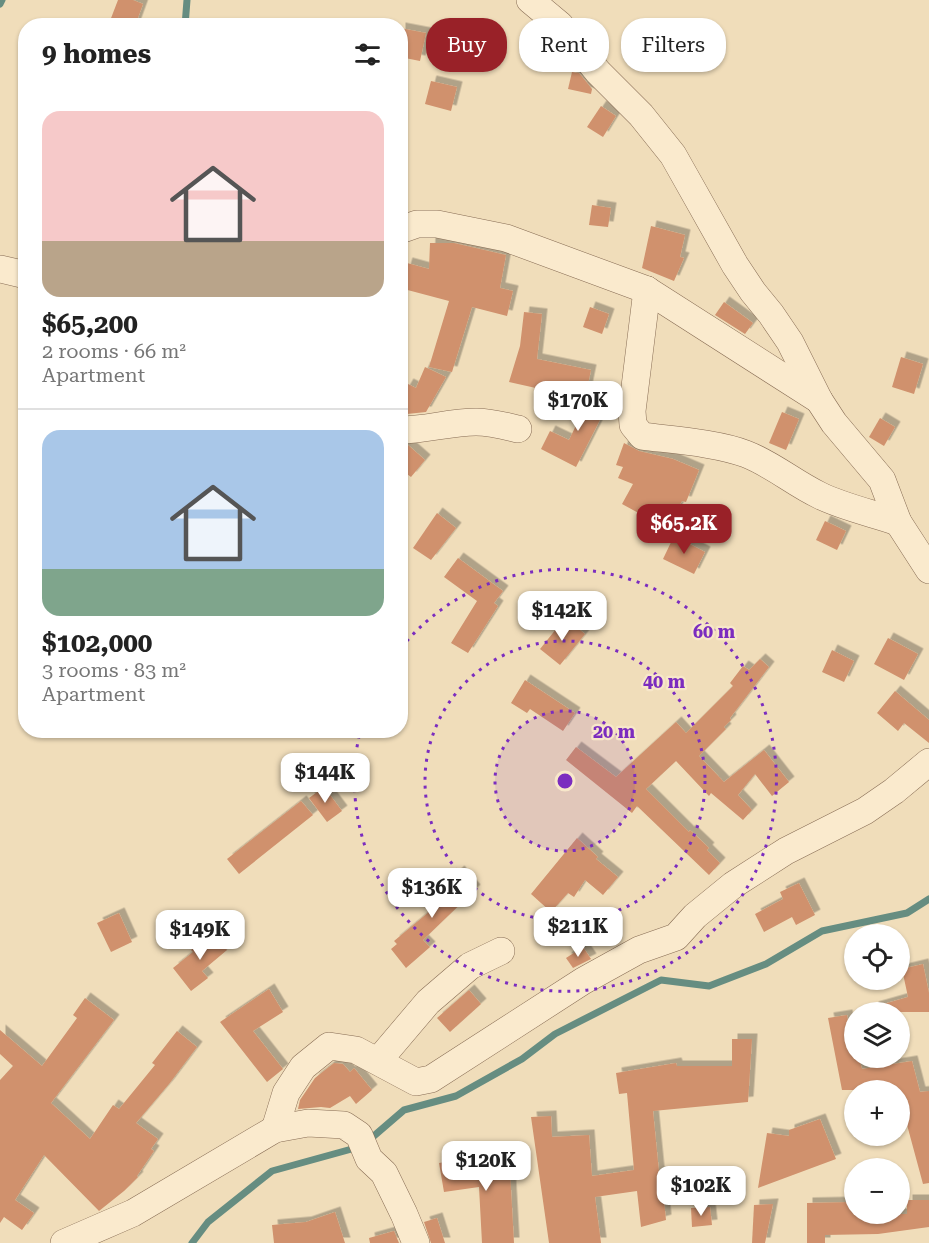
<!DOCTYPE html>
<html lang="en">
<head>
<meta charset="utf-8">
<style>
	:root { --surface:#fff; --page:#f6f6f6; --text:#222; --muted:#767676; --line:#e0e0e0; --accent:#992128 }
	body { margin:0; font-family:"Roboto Serif",serif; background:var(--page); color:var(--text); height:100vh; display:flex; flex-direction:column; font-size:22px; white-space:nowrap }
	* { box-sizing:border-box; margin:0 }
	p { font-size:20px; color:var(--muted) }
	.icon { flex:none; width:33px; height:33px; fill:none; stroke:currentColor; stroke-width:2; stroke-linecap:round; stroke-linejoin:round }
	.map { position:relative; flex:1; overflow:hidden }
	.drawer { position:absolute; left:18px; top:18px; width:390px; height:720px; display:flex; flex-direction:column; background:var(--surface); border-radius:24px; box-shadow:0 2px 4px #0004 }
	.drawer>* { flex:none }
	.top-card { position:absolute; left:426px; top:18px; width:412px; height:54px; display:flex; gap:12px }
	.buttons { position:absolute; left:844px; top:924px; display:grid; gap:12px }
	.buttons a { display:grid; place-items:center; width:66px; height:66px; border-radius:50%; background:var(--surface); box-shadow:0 2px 4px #0004; font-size:30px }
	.price { position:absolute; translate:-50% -51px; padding:0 14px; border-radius:12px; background:#fff; color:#222; font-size:20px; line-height:39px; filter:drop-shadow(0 2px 3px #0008) }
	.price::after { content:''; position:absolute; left:50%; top:36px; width:18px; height:14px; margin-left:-9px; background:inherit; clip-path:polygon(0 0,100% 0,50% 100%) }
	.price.current { background:var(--accent); color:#fff }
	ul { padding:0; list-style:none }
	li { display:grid; align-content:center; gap:12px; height:318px; padding:0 24px }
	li+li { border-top:2px solid var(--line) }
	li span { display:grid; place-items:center; height:186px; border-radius:18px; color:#555 }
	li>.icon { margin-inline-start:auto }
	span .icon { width:108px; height:108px; fill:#fffc; stroke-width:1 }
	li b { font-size:26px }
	h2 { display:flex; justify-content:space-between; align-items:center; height:72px; padding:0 24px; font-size:26px }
	.tag { padding:0 21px; border-radius:24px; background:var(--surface); box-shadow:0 2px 4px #0004; font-size:21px; line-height:54px }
	.tag.current { background:var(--accent); color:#fff }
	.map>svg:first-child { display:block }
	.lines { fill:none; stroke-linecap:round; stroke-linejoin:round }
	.stream { stroke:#668d81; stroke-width:7 }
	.building { fill:#d0916d; filter:url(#shadow) }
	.minor-casing { stroke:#876c54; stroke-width:28 }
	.minor { stroke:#faeacd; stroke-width:27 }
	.ring { fill:none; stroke:#7b2cbf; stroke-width:3; stroke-dasharray:3 6 }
	.centre { fill:#7b2cbf; stroke:#f7e7ca; stroke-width:3 }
	.ring-label { font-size:18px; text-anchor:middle; font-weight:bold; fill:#7b2cbf; stroke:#f7e7ca; stroke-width:4.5; stroke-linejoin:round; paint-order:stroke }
</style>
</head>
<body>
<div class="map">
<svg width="929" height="1243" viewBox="0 0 929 1243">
	<defs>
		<filter id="shadow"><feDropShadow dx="5.5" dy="-5.5" stdDeviation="0" flood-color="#0004"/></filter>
	</defs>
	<rect width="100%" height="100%" fill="#f0ddba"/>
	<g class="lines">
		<g class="stream">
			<path d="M0,4L2,0"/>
			<path d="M185,26L187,0"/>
			<path d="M368,1141L404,1110L456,1096L522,1059L555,1034L661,980L709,986L766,964L822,931L907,913L929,899"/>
			<path d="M192,1243L208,1222L272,1171L359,1147"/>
		</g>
	</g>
	<g class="building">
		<path d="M118,0H133L143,4L135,26H108Z"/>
		<path d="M400,28L426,33L420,61L400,57Z"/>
		<path d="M572,72L579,73L592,89L591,94L568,89Z"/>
		<path d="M431,81L457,87L451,111L425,104Z"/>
		<path d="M601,106L616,116L603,137L587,127Z"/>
		<path d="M592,205L611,208L608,227L589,225Z"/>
		<path d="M651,226L685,235L680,257L684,258L674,281L642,268Z"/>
		<path d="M430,243H454L506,255L500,288L513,291L507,316L472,307L452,372L429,367L449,301L400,288L407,263L429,269Z"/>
		<path d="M724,302L753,323L745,334L715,315Z"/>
		<path d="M590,307L609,314L602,334L583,327Z"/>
		<path d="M524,312L542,314L537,359L591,370L585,399L509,382L520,346Z"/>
		<path d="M901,357L923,364L914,394L892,387Z"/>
		<path d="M425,367L446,377L426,412L407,414L400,411V398L408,384L416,388Z"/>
		<path d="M593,390L611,398L576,467L541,449L550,431L569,440Z"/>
		<path d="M782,412L799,419L786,450L769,443Z"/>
		<path d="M880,418L895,427L884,446L869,437Z"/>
		<path d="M624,443L639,451L673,459L699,470L686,502L682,501L666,528L622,504L633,484L618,478L623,467L616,465Z"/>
		<path d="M408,445L425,460L411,477L400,469V446Z"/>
		<path d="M437,513L456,528L431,560L413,548Z"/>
		<path d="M825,521L846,531L837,550L816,540Z"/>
		<path d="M674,536L705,552L694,574L663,559Z"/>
		<path d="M458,558L503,591L494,603L498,606L468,653L451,643L477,601L444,577Z"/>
		<path d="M565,618L585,634L560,665L540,649Z"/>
		<path d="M888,638L918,654L904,680L874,664Z"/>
		<path d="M832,650L854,661L844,682L822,672Z"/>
		<path d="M760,659L769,667L730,718L731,720L724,727L726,729L699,756L724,782L764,750L789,782L772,796L755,774L738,795L752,810L743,820L711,793L709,796L676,761L646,789L689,832L690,830L709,848L707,850L720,863L709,875L637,806L632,813L566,760L576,747L616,777L676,722L686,733L733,686L730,683L743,666L749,670Z"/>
		<path d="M525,680L575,713L563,731L530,709L527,713L511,703Z"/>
		<path d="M895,691L929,720V743L904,723L898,731L877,713Z"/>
		<path d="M324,787L342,811L327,822L309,798Z"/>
		<path d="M301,801L313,815L239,874L227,859Z"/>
		<path d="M577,838L598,857L596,859L618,877L603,895L585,880L574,897L568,893L551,912L531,894Z"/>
		<path d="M459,871L475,890L423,940L430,947L406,968L391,949L397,944L394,941L429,912L425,907L444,889L442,886Z"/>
		<path d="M799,883L815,915L796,925L792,917L764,932L755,914L783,899L780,892Z"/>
		<path d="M119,913L132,942L111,952L97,923Z"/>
		<path d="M213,932L227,950L202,971L208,978L191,991L173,968L193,952L191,950Z"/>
		<path d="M583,947L591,959L573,968L566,958Z"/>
		<path d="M923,964L929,993V1012H874L873,1007L908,997L902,969Z"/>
		<path d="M269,989L283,1012L253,1031L283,1069L267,1082L220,1022Z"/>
		<path d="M469,990L481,1004L450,1032L437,1018Z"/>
		<path d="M85,998L114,1020L51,1103L90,1139L113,1105L119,1109L155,1065L152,1063L177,1031L197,1047L169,1084L136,1123L158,1139L151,1149L154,1151L137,1176L138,1177L124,1191L99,1211L44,1155L15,1200L34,1213L22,1230L4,1217L0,1223V1080L13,1066L0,1054V1030L42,1066L77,1018L73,1015Z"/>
		<path d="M847,1015L854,1058H859L862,1069L912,1061L920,1092L929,1091V1183L923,1184L900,1099V1090H842L828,1018Z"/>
		<path d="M732,1039H752L748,1102L653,1111L659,1172H661L666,1220L641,1227L637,1191L595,1197L601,1243H549L531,1117L551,1116L552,1137L589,1135L592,1176L634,1170L627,1093L619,1094L616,1073L676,1063L677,1066H732Z"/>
		<path d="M334,1063L343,1064L350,1072L354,1068L372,1090L356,1104L350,1096L330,1108L321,1107L298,1109L300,1100L315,1078Z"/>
		<path d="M820,1119L836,1159L758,1188L767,1133L789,1136V1130Z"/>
		<path d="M491,1154H509L514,1243H482L479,1187L444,1192L439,1163Z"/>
		<path d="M907,1200H929V1227L878,1234L825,1235V1243H807V1203L855,1202V1214H907Z"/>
		<path d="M773,1204L765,1243H752L754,1205Z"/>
		<path d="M710,1207L712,1225L692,1227L691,1208Z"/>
		<path d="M335,1212L345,1243H274L272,1225L306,1222Z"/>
		<path d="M437,1218L445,1243H431L424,1222Z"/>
		<path d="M394,1231L399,1243H370L369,1238Z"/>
	</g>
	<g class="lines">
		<defs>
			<g id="minor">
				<path d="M530,0L560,25L598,72L641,115L673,155L735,265L753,292L771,314L790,342L819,400L834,423L882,480L898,522L929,570"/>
				<path d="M400,230L417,224H437L506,238L647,290L819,400"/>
				<path d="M0,269L26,275"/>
				<path d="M647,290L632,411L633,425L642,436C673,440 717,443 746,454C772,464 794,483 819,495C843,507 872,513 898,522"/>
				<path d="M400,430C426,430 450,422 476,422C490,422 505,426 518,429"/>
				<path d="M378,1061L428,1002L470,966L501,951"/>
				<path d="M275,1129L286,1093L303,1067L329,1046L356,1050L416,1082L431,1079L583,981L639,950L676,937L695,916L733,885L786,851L865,811L894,791L929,762"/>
				<path d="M64,1243L133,1213L275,1129L308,1123L344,1125L359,1135L369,1159L384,1173L404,1214L416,1243"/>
			</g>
		</defs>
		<use href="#minor" class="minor-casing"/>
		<use href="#minor" class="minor"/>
	</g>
	<circle cx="565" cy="781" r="70" fill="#7b2cbf" fill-opacity=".12"/>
	<g class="ring">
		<circle cx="565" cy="781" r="70"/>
		<circle cx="565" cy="781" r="140"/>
		<path d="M401 648A211 211 0 1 1 360 732"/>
	</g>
	<circle cx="565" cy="781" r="9" class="centre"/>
	<g class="ring-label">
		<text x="714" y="638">60 m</text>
		<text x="664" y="688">40 m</text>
		<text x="614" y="738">20 m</text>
	</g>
</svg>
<div class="buttons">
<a><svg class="icon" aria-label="locate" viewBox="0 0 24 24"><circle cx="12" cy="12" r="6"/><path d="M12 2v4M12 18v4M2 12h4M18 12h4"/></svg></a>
<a><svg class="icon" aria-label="layers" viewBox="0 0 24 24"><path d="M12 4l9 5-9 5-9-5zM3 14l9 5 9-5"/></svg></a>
<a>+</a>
<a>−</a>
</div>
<b class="price" style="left:578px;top:432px">$170K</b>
<b class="price current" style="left:684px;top:555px">$65.2K</b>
<b class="price" style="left:562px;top:642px">$142K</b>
<b class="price" style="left:325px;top:804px">$144K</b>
<b class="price" style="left:432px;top:919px">$136K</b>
<b class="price" style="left:578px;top:958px">$211K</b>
<b class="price" style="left:200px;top:961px">$149K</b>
<b class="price" style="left:486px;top:1192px">$120K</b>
<b class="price" style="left:701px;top:1217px">$102K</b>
<div class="top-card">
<a class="tag current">Buy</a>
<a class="tag">Rent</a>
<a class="tag">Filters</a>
</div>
<section class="drawer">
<h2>9 homes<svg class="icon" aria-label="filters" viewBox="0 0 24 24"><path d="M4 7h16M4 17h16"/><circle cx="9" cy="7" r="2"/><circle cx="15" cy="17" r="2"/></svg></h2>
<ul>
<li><span style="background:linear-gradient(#f6c9c9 70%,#b9a48a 0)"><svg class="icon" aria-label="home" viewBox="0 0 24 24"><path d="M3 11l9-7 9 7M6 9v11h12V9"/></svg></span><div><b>$65,200</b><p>2 rooms · 66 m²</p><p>Apartment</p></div></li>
<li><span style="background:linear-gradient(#a9c7e8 75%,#7fa58c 0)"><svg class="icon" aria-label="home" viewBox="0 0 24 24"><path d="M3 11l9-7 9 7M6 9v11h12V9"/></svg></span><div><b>$102,000</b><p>3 rooms · 83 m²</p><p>Apartment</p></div></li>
</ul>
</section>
</div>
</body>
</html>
